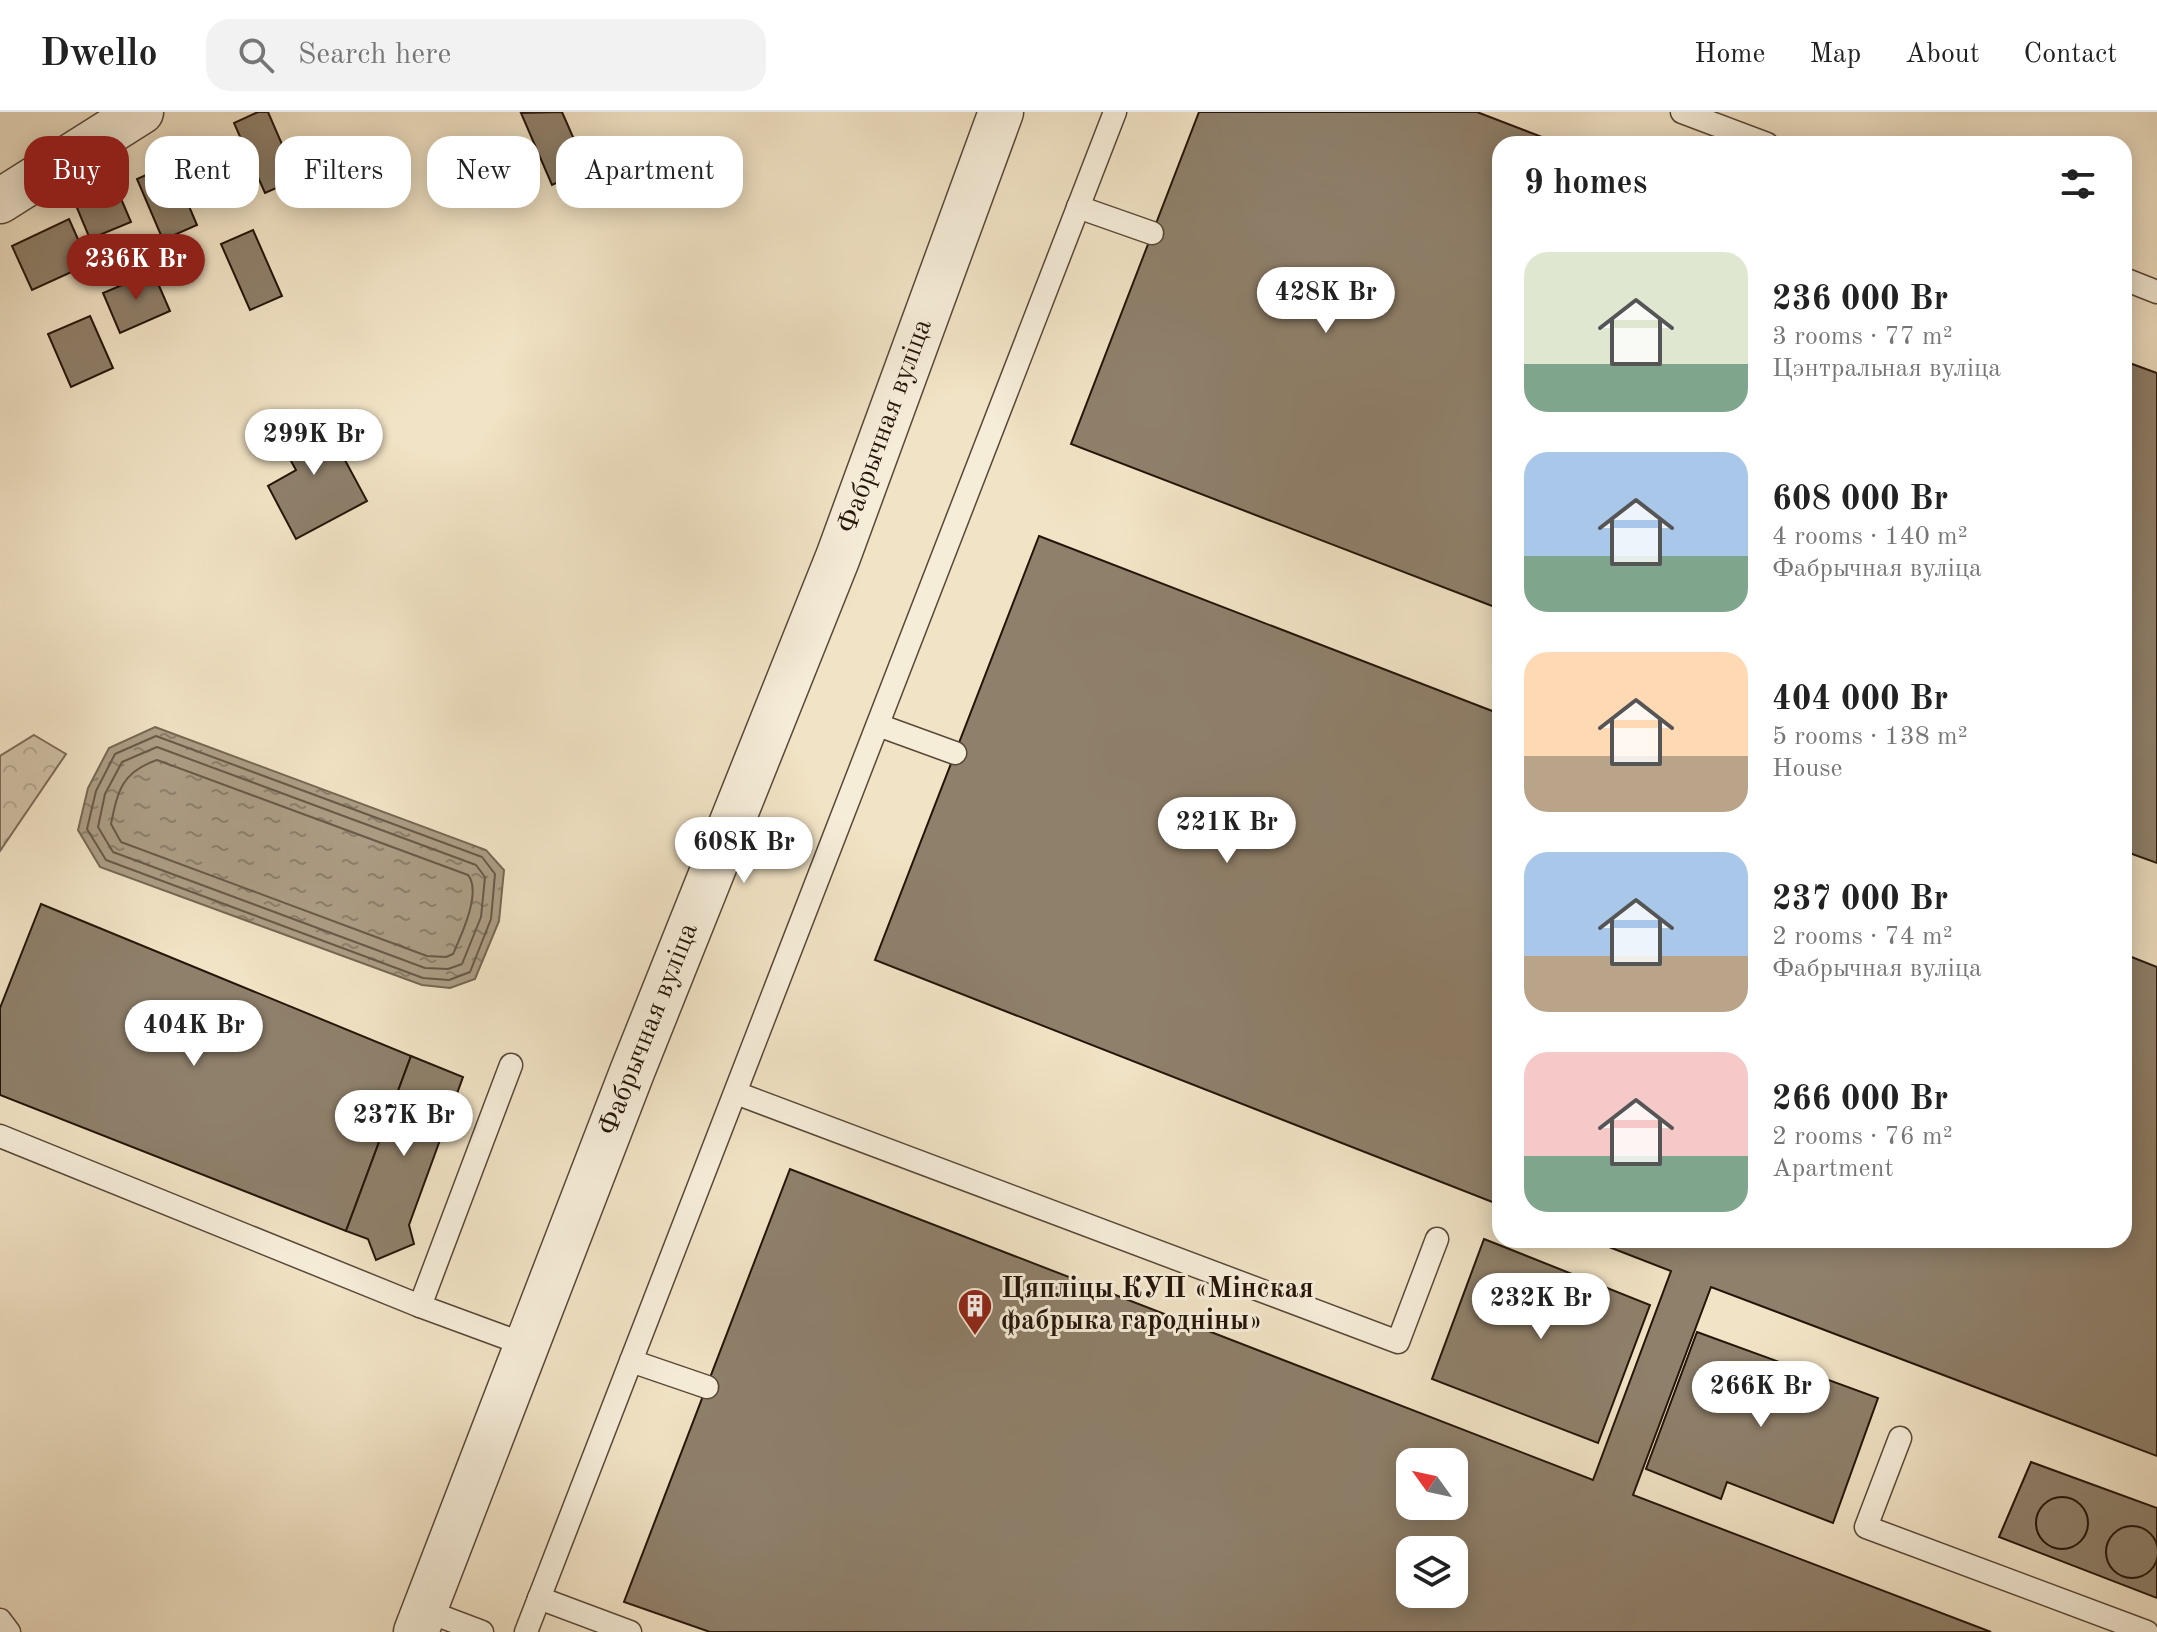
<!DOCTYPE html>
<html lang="en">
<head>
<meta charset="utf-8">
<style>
	:root { --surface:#fff; --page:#f2f2f2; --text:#222; --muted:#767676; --line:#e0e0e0; --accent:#8f2418 }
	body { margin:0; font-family:"Old Standard TT",serif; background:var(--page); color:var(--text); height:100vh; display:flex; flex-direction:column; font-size:30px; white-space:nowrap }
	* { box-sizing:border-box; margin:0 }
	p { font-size:26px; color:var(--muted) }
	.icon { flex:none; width:44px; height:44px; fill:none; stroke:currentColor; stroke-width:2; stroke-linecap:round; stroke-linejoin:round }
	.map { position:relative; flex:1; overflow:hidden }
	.details { position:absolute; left:1492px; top:24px; width:640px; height:1112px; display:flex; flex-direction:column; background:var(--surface); border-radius:24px; box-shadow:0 4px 20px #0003 }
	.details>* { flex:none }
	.hud { position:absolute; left:24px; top:24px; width:760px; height:72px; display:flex; gap:16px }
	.needle { width:52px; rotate:303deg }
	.tools { position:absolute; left:1396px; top:1336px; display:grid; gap:16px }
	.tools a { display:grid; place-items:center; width:72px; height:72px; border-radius:16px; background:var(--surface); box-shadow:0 4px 20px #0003; font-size:40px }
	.price { position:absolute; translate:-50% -68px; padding:0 18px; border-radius:28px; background:#fff; color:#222; font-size:26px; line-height:52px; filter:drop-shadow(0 2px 4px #0008) }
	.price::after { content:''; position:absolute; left:50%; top:48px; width:24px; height:18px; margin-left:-12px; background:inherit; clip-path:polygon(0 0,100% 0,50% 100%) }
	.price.selected { background:var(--accent); color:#fff }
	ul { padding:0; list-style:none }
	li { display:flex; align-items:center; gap:24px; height:200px; padding:0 32px }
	li span { display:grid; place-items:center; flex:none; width:224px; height:160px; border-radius:24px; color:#555 }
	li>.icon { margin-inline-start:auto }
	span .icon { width:96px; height:96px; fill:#fffc; stroke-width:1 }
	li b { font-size:34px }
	h2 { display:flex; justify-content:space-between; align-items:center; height:96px; padding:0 32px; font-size:34px }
	.pill { padding:0 28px; border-radius:24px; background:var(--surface); box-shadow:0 4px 20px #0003; font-size:28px; line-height:72px }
	.pill.selected { background:var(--accent); color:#fff }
	header { display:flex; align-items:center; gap:48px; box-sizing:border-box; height:112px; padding:0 40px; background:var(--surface); border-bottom:2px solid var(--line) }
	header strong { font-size:38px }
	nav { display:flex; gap:44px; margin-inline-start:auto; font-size:28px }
	.search { width:560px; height:72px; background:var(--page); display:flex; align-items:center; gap:20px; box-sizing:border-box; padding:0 28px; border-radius:24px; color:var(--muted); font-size:30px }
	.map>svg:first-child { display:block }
	.forest { fill:url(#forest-crowns); stroke:#7a6a57; stroke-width:2 }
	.water { fill:url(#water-ripples); stroke:#766753; stroke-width:2 }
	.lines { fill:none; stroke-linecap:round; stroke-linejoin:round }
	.shore { stroke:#685947; stroke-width:2 }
	.building { fill:#8f806b; stroke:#251509; stroke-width:2; fill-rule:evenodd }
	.service-casing { stroke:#584838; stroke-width:25 }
	.minor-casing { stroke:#584838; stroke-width:47 }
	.service { stroke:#f6edd9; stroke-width:22 }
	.minor { stroke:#f6edd9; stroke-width:44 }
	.labels { text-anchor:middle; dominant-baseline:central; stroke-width:6; stroke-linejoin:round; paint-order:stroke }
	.street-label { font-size:28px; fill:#251509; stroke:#f6edd9 }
	.poi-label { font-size:28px; font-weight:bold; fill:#251509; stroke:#f6edd9; text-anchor:start }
</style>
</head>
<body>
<header>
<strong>Dwello</strong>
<div class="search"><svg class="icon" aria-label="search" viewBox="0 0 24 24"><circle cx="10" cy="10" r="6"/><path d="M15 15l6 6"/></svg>Search here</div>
<nav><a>Home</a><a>Map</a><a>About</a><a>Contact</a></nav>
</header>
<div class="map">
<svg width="2157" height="1520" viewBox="0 0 2157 1520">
	<defs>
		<pattern id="forest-crowns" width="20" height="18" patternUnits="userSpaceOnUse" patternTransform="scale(2)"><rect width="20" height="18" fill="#cec0a5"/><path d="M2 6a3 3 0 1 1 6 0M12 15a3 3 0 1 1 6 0" fill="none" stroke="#b1a48d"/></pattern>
		<pattern id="water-ripples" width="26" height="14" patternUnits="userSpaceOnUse" patternTransform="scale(2)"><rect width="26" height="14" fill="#ac9d85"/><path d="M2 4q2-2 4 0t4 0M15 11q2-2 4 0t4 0" fill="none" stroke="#8c7f6b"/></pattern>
	</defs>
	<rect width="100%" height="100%" fill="#f1e3c5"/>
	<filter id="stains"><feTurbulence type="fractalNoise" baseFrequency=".0025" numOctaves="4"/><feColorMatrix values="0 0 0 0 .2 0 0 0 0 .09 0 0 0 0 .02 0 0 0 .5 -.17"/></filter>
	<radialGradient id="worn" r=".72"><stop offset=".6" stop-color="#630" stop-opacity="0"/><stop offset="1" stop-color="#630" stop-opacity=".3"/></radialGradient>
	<path class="forest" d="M34,623L66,642L0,739V644Z"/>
	<path class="water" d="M155,615L486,738L504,758L499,809L475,867L450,876L422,873L100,755L78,718L88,676L109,636Z"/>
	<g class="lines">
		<g class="shore">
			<path d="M156,624L482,745L495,762L491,807L470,860L449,868L423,866L106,748L87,717L96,679L115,642Z"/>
			<path d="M157,635L476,753L485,765L481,805L462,852L448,857L425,856L113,740L98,715L105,682L122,650Z"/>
			<path d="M157,648L468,763C482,780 461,824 453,842L446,845L427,844L121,730L111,712C118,678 122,660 157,648Z"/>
		</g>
	</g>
	<g class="building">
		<path d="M258,0H268L297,67L265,81L234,11Z"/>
		<path d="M562,0L587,57L552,73L521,1Z"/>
		<path d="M1199,0H1477L1560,32H1500V497L1071,332Z"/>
		<path d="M171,52L197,113L163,128L137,67Z"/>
		<path d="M107,54L131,110L90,127L67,72Z"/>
		<path d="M69,107L89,152L32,178L12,134Z"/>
		<path d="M253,118L282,184L250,198L221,132Z"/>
		<path d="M153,160L170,199L120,221L103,181Z"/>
		<path d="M90,204L113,256L71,275L48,222Z"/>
		<path d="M2124,249L2157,261V751L2124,739Z"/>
		<path d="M318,298L367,389L296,427L268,374L296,358L275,320Z"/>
		<path d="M1039,424L1500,602V1093L875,848Z"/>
		<path d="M41,792L411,944L346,1119L0,983V896Z"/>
		<path d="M2124,842L2157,855V1344L1711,1175L1633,1383L1991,1520H710L624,1490L790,1057L1593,1368L1671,1159L1591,1128H2124ZM1410,1350H1454V1394H1410ZM1410,1438H1454V1482H1410Z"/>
		<path d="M411,944L463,965L409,1113L414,1132L376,1148L368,1127L346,1119Z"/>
		<path d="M1484,1127L1650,1193L1598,1331L1432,1267Z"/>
		<path d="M1697,1220L1878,1286L1833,1411L1727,1370L1721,1387L1646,1357Z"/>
		<path d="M2031,1350L2157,1396V1486L1999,1425Z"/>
		<circle cx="2062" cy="1411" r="26"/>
		<circle cx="2132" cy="1440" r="26"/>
	</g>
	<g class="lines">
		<defs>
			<g id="service">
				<path d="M1682,0L1767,32"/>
				<path d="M1078,95L1152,121"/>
				<path d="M2124,167L2157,180"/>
				<path d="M878,613L955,641"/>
				<path d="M736,981L1398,1230L1437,1127"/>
				<path d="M0,1024L420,1194L526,1233"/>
				<path d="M420,1194L511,953"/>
				<path d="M631,1249L707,1275"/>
				<path d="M1900,1326L1866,1415L2147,1520"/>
				<path d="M539,1486L630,1520"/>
				<path d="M424,1498L482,1520"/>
				<path d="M0,1508L9,1520"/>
				<path d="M526,1520L1115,0"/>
			</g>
			<g id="minor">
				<path d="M0,89L141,0"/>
				<path id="s1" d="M416,1520L632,960L838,445L1001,0"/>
			</g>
		</defs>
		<use href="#service" class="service-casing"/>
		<use href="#minor" class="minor-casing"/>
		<use href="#service" class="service"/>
		<use href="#minor" class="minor"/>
	</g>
	<defs>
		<symbol id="building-pin" viewBox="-11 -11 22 30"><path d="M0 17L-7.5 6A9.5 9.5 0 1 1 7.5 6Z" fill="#8f2418" stroke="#f6edd9"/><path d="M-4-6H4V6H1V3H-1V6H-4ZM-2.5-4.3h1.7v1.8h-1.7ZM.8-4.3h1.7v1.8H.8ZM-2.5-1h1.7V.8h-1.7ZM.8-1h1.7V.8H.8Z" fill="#fff"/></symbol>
	</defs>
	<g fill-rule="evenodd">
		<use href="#building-pin" x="955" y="1174" width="40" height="54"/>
	</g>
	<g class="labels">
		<g class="street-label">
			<text stroke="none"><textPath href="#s1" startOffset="1294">Фабрычная вуліца</textPath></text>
			<text stroke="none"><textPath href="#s1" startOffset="646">Фабрычная вуліца</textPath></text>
		</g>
		<g class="poi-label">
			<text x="1001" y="1178">Цяпліцы КУП «Мінская<tspan x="1001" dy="32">фабрыка гародніны»</tspan></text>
		</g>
	</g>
	<rect width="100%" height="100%" filter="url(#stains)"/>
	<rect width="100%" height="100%" fill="url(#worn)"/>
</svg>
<div class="tools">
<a><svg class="needle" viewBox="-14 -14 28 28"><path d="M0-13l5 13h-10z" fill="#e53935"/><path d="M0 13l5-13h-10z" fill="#767676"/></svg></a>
<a><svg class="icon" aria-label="layers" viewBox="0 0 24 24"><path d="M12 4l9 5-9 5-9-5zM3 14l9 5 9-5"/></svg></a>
</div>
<b class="price selected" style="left:136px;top:190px">236K Br</b>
<b class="price" style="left:1326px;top:223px">428K Br</b>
<b class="price" style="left:314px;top:365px">299K Br</b>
<b class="price" style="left:1227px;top:753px">221K Br</b>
<b class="price" style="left:744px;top:773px">608K Br</b>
<b class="price" style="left:194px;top:956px">404K Br</b>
<b class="price" style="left:404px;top:1046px">237K Br</b>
<b class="price" style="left:1541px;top:1229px">232K Br</b>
<b class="price" style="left:1761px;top:1317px">266K Br</b>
<div class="hud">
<a class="pill selected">Buy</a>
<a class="pill">Rent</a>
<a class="pill">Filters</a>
<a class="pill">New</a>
<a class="pill">Apartment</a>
</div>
<section class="details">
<h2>9 homes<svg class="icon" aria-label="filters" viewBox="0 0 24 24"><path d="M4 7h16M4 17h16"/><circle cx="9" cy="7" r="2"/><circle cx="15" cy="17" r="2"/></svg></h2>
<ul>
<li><span style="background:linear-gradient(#dfe7d0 70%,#7fa58c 0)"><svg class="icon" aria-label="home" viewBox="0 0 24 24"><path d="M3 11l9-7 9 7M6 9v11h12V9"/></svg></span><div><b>236 000 Br</b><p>3 rooms · 77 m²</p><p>Цэнтральная вуліца</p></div></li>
<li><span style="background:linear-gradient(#a9c7e8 65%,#7fa58c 0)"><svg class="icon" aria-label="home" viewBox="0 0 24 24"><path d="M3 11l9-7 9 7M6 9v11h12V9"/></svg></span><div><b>608 000 Br</b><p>4 rooms · 140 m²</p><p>Фабрычная вуліца</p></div></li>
<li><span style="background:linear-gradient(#ffd9b3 65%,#b9a48a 0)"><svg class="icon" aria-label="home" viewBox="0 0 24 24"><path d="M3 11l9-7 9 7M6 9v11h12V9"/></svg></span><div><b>404 000 Br</b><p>5 rooms · 138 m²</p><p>House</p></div></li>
<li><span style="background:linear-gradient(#a9c7e8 65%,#b9a48a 0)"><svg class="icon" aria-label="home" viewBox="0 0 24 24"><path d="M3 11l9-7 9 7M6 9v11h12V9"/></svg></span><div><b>237 000 Br</b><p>2 rooms · 74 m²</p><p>Фабрычная вуліца</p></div></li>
<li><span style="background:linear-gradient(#f6c9c9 65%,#7fa58c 0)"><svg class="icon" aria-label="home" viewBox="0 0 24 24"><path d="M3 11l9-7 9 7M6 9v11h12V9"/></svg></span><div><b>266 000 Br</b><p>2 rooms · 76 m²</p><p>Apartment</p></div></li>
</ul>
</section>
</div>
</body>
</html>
